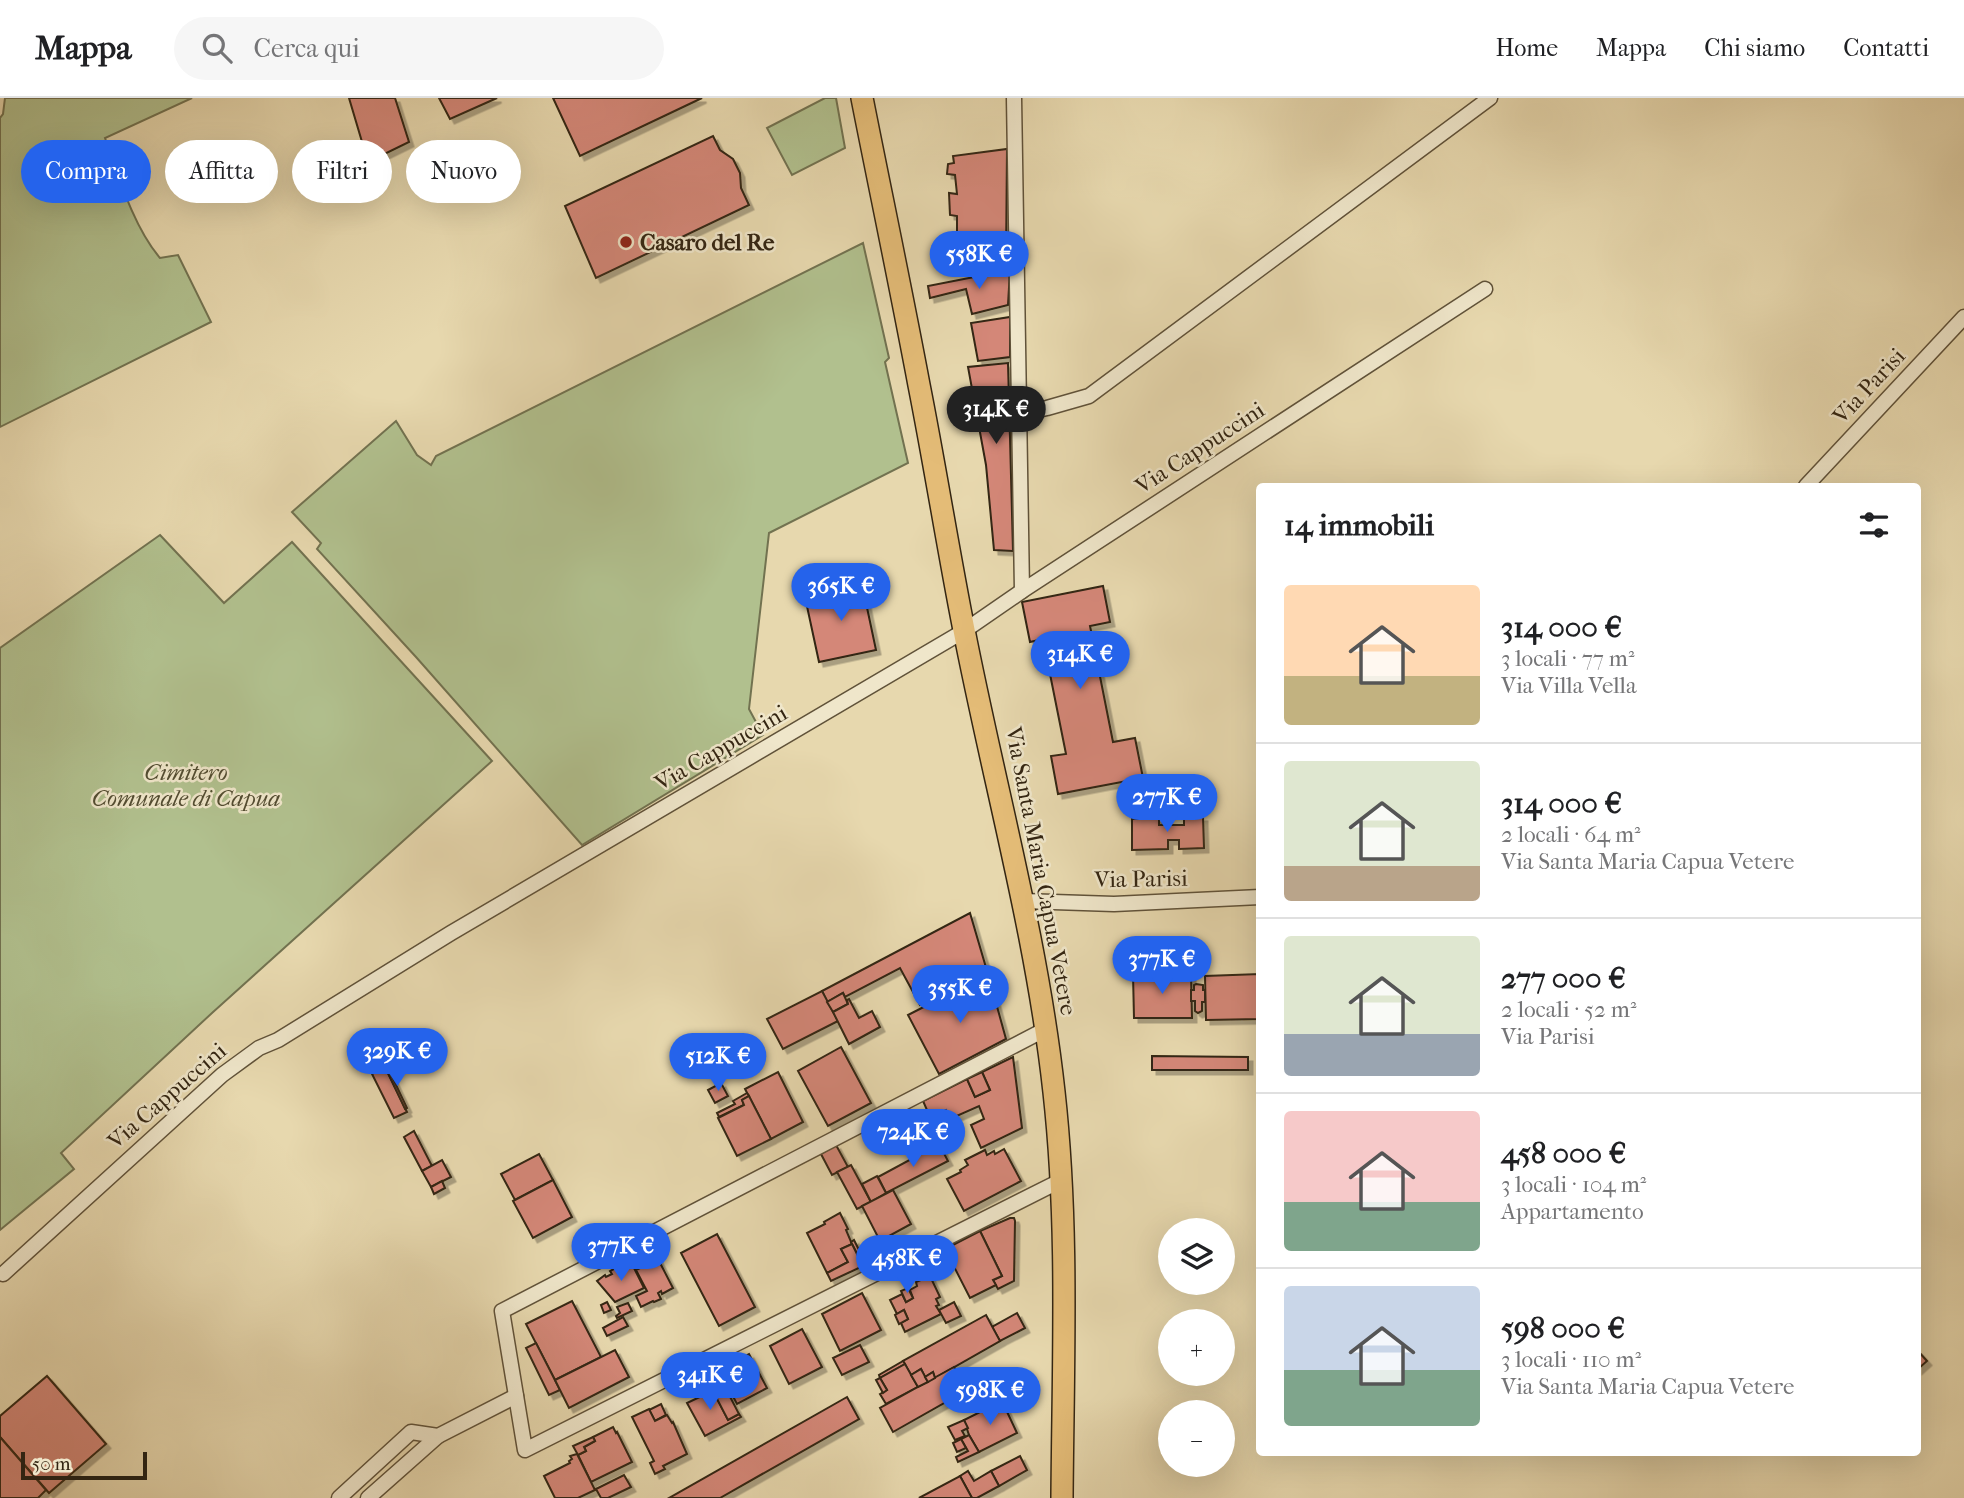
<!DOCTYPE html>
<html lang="it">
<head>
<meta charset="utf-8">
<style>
	:root { --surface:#fff; --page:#f6f6f6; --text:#202124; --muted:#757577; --line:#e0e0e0; --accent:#2563eb }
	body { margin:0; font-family:"IM FELL French Canon",serif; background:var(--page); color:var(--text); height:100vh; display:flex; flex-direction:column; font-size:26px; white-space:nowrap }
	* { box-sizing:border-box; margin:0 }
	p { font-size:23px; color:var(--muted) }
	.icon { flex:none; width:38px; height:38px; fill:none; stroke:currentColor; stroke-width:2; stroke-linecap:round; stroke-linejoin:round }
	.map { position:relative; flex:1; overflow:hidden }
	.side { position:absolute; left:1256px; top:385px; width:665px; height:973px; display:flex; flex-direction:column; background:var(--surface); border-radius:7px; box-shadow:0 7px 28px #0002 }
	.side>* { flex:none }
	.top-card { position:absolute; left:21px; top:42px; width:665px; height:63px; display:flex; gap:14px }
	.controls { position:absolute; left:1158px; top:1120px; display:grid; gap:14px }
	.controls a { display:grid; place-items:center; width:77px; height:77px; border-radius:50%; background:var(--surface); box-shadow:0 7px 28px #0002; font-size:35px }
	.scale { position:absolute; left:21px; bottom:18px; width:126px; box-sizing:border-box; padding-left:7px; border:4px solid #332512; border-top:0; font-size:19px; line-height:24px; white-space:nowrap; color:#332512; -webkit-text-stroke:5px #efe6ca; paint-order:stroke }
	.price { position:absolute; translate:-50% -60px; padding:0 16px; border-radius:24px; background:var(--accent); color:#fff; font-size:23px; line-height:46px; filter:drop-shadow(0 2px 4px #0008) }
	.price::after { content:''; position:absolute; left:50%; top:42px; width:21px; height:16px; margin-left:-10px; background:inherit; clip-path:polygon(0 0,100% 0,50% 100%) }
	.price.current { background:#222; color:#fff }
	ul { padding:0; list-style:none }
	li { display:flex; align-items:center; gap:21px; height:175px; padding:0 28px }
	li+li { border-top:2px solid var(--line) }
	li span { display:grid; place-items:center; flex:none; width:196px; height:140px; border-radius:7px; color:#555 }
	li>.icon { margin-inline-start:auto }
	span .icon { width:84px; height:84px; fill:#fffc; stroke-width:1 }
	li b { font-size:30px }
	h2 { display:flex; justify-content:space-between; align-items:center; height:84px; padding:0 28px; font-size:30px }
	.pill { padding:0 24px; border-radius:32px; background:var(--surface); box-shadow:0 7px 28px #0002; font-size:24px; line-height:63px }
	.pill.current { background:var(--accent); color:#fff }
	header { display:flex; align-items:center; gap:42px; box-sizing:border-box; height:98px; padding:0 35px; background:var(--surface); border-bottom:2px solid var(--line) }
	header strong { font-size:33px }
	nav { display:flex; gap:38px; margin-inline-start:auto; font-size:24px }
	.search { width:490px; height:63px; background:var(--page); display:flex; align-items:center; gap:18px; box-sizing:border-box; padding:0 24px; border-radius:38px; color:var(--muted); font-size:26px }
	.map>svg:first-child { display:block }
	.green { fill:#b1c08e; stroke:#727250; stroke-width:2 }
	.building { fill:#d48778; stroke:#332512; stroke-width:2; filter:url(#shadow) }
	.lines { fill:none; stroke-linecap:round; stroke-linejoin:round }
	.street-casing { stroke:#605239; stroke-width:17 }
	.primary-casing { stroke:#332512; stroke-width:24 }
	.street { stroke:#efe6ca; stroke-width:14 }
	.primary { stroke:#e4bc77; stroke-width:21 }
	.poi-dot { fill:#8f2418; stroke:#efe6ca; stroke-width:2.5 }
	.labels { text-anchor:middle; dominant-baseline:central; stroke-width:5; stroke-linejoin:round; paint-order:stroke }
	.poi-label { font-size:23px; font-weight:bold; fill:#332512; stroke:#efe6ca; text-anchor:start }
	.street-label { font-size:23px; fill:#332512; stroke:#efe6ca }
	.park-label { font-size:23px; font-style:italic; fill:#524c31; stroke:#efe6ca }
</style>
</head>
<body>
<header>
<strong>Mappa</strong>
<div class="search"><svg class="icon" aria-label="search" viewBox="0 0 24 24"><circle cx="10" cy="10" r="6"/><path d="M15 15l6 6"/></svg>Cerca qui</div>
<nav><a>Home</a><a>Mappa</a><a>Chi siamo</a><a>Contatti</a></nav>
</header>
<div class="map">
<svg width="1964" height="1400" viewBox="0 0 1964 1400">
	<defs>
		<filter id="shadow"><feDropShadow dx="4.5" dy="4.5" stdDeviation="0" flood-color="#0004"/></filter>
	</defs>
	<rect width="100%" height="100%" fill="#e7d8ae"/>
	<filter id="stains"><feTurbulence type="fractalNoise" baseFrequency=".00286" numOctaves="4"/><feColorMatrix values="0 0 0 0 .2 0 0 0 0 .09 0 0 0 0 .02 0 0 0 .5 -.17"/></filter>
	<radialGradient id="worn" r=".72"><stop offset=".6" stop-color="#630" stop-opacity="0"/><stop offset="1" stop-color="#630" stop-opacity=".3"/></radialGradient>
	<g class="green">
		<path d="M5,0H192L105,40C119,79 133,128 160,160L178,157L211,224L0,329V20L3,16Z"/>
		<path d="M825,0H836L845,50L792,77L767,30Z"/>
		<path d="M863,145L889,260L885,264L908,365L769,435L749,611L763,637L582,747L416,559L317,451L321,445L292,414L396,323L417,357L431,367L436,358Z"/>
		<path d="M160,437L224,505L292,444L492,663L212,915L61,1055L74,1071L0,1132V550Z"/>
	</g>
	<g class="building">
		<path d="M349,0H395L409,44L368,64Z"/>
		<path d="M439,0H497L450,21Z"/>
		<path d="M553,0H702L580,58Z"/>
		<path d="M713,38L720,52L733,61L740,75L741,90L749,107L596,180L565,108Z"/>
		<path d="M1007,51L1006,160L983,167L979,157L960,162L957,146V118L950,117L949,95L957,96L955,77L947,76L948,66L954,65L953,58Z"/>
		<path d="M1010,172L1008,207L972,216L966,191L930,200L928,188Z"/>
		<path d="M1010,219V259L978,263L971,225Z"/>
		<path d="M1008,265L1013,453L994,452L986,367L968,269Z"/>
		<path d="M862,486L876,552L819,564L805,499Z"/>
		<path d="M1103,488L1110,524L1090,528L1113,644L1135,640L1143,680L1058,696L1051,658L1066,656L1043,541L1030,544L1022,504Z"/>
		<path d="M1184,719H1203L1204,750L1179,751V742H1168V751L1132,752V721L1159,720V727H1184Z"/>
		<path d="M970,815L987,873L920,907L900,870L845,899L843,895L827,904L822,893Z"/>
		<path d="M988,876L1006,941L939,976L908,917Z"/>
		<path d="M1133,876H1191L1192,920H1134Z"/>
		<path d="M1260,876V921L1206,922L1205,878Z"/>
		<path d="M1196,886L1203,887V892H1205V904H1202V913L1198,915L1195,913V903H1191V892H1194V887Z"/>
		<path d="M822,893L838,923L783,951L767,921Z"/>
		<path d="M843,895L848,906L833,914L827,904Z"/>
		<path d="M849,901L859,920L872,913L880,929L849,946L833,914L848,906L847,902Z"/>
		<path d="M841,949L871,1005L828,1028L798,973Z"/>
		<path d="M1152,958L1248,959V972H1152Z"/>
		<path d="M1013,959L1022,1030L981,1050L971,1027L984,1021L979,1008L950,1021L946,1012L930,1019L923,1003L967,981L975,999L990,992L982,974Z"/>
		<path d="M385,969L407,1014L394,1020L372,976Z"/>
		<path d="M388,970L407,1010L405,1011L386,971Z"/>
		<path d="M778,974L803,1024L771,1041L745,991Z"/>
		<path d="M982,974L990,992L975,999L967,981Z"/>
		<path d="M721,985L728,998L715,1005L708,992Z"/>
		<path d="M747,995L749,998L742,1002L744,1007L719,1019L717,1015L735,1006L733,1003Z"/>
		<path d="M749,998L771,1041L737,1058L718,1020L744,1007L742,1002Z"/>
		<path d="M414,1033L432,1068L422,1073L404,1039Z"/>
		<path d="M939,1046L948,1063L886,1095L878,1079Z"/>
		<path d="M836,1047L848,1069L832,1077L821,1056Z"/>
		<path d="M1004,1051L1021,1083L964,1113L947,1081L961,1074L960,1072L968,1067L965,1062L985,1052L987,1057L994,1053L995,1056Z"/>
		<path d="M539,1056L553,1082L515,1102L501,1076Z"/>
		<path d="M442,1062L451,1079L431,1089L422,1073Z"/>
		<path d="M851,1067L871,1104L857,1111L837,1074Z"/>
		<path d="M877,1078L886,1095L871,1104L862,1086Z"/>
		<path d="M553,1082L572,1119L533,1140L513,1103Z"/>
		<path d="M442,1083L445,1090L434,1096L431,1089Z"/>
		<path d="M893,1092L911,1126L880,1143L862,1108Z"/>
		<path d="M840,1115L848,1131L846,1132L852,1146L841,1151L848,1164L827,1175L807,1135L825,1126L824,1124Z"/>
		<path d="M1010,1120H1014L1015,1123L1014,1183L998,1191L993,1182L1002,1178L980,1133Z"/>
		<path d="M980,1133L1002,1178L993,1182L996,1187L970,1200L945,1151Z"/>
		<path d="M717,1136L755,1209L719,1228L681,1155Z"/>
		<path d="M854,1142L866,1166L863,1168L851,1144Z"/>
		<path d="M852,1146L863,1168L831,1183L827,1175L848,1164L841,1151Z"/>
		<path d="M658,1161L673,1190L662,1196L661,1193L658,1195L661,1201L654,1204L653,1203L641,1209L636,1198L647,1193L636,1172Z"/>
		<path d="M632,1166L644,1190L615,1204L597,1183L605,1177L606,1179L612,1176L610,1173L621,1167L623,1170Z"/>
		<path d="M930,1178L940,1199L936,1201L939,1207L936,1208L941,1216L905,1234L901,1225L908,1221L904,1212L897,1216L890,1202L902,1196L906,1204L913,1200L910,1192L917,1188L916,1184Z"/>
		<path d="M908,1190L913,1200L906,1204L901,1193Z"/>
		<path d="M862,1195L881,1232L840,1253L822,1216Z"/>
		<path d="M572,1203L601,1259L555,1282L526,1226Z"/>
		<path d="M607,1204L611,1212L604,1215L601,1207Z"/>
		<path d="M954,1204L961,1218L946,1225L939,1212Z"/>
		<path d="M628,1205L632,1213L617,1220L616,1218L620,1215L617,1209Z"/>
		<path d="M904,1212L908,1221L899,1226L895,1217Z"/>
		<path d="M1017,1215L1025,1230L1000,1243L992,1229Z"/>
		<path d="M986,1217L1000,1243L935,1280L933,1274L925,1279L921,1271L911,1277L903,1263Z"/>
		<path d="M623,1219L628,1228L607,1238L603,1230Z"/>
		<path d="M802,1231L822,1269L789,1286L770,1248Z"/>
		<path d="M536,1245L560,1292L549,1297L526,1250Z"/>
		<path d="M860,1247L869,1264L842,1277L833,1260Z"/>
		<path d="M615,1252L629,1279L569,1310L555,1282Z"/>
		<path d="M1918,1253L1927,1263L1918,1271Z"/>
		<path d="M749,1256L767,1290L737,1306L719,1272Z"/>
		<path d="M903,1263L905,1266L880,1280L879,1277Z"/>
		<path d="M905,1266L918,1289L886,1306L880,1296L887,1292L880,1280Z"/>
		<path d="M954,1269L967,1292L893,1334L880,1310Z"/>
		<path d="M921,1271L928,1284L918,1289L911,1277Z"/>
		<path d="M933,1274L935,1280L928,1284L925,1279Z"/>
		<path d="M47,1278L106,1346L49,1395L0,1339V1318Z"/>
		<path d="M880,1280L887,1292L883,1295L876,1282Z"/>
		<path d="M727,1286L729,1290L715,1297L728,1322L739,1316L741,1319L705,1338L687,1305Z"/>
		<path d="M726,1291L739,1316L728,1322L715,1297Z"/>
		<path d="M847,1299L859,1321L720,1400H669Z"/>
		<path d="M1002,1303L1017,1335L979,1354L969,1337L964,1322Z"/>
		<path d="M661,1306L666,1317L655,1323L649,1312Z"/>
		<path d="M649,1311L655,1323L667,1317L672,1325L673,1324L687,1356L663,1368L665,1371L655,1376L650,1365L654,1363L632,1319Z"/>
		<path d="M964,1322L968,1330L962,1333L965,1338L955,1342L948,1329Z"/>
		<path d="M613,1329L616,1335L617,1334L632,1364L591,1384L578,1357L586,1353L584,1349L595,1343L593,1339Z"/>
		<path d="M969,1337L979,1354L958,1364L956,1359L968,1353L961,1341Z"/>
		<path d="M0,1339L46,1392L38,1400H0Z"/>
		<path d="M593,1339L595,1343L584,1349L586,1353L578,1357L573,1348Z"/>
		<path d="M961,1341L966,1350L957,1354L953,1345Z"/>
		<path d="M577,1356L595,1392L578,1400H555L544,1378L570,1365L569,1363L572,1361L570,1358Z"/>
		<path d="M1020,1358L1027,1372L999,1388L991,1373Z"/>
		<path d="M968,1373L974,1383L991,1373L999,1388L977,1400H972L960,1378Z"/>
		<path d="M624,1377L631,1389L608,1400H601L596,1391Z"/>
		<path d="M960,1378L972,1400H919Z"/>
	</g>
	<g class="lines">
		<defs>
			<g id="street">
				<path d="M1014,0L1022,493"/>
				<path d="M1020,316L1047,310L1089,298L1490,0"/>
				<path d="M1806,388L1964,219"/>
				<path d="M1023,803L1114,806L1260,799"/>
				<path d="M1046,931L502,1213L525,1352L1062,1082"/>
				<path d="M3,1176L222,977L259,950L278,942L451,835L964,533L1022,493L1485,191"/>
				<path d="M339,1400L411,1334L438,1338L516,1298"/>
				<path d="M368,1400L438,1338"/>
			</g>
			<path id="primary" d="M862,0C881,96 901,191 919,287C935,368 948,451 964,532C994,686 1037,838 1054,994C1069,1128 1063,1265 1062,1400"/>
		</defs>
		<use href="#street" class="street-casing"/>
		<use href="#primary" class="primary-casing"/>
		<use href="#street" class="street"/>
		<use href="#primary" class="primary"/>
	</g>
	<circle class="poi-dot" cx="626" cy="144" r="7"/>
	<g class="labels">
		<g class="poi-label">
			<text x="640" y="144">Casaro del Re</text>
		</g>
		<g class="street-label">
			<text transform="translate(1869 288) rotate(-47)">Via Parisi</text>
			<text transform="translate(1200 350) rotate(-33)">Via Cappuccini</text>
			<text transform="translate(721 650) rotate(-30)">Via Cappuccini</text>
			<text transform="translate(1041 773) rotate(79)">Via Santa Maria Capua Vetere</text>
			<text transform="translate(1141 781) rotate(-1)">Via Parisi</text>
			<text transform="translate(167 998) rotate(-41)">Via Cappuccini</text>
		</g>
		<g class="park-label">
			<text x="186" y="674">Cimitero<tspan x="186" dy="26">Comunale di Capua</tspan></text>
		</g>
	</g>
	<rect width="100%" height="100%" filter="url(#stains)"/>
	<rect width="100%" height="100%" fill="url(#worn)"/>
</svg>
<div class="controls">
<a><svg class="icon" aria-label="layers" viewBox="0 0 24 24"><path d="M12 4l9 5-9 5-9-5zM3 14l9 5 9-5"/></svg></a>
<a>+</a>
<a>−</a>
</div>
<div class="scale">50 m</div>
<b class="price" style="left:979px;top:193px">558K €</b>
<b class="price current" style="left:996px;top:348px">314K €</b>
<b class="price" style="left:841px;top:525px">365K €</b>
<b class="price" style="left:1080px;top:593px">314K €</b>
<b class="price" style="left:1167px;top:736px">277K €</b>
<b class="price" style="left:1162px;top:898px">377K €</b>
<b class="price" style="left:960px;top:927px">355K €</b>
<b class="price" style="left:397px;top:990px">329K €</b>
<b class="price" style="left:718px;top:995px">512K €</b>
<b class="price" style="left:913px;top:1071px">724K €</b>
<b class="price" style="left:621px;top:1185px">377K €</b>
<b class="price" style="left:907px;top:1197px">458K €</b>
<b class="price" style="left:710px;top:1314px">341K €</b>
<b class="price" style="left:990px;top:1329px">598K €</b>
<div class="top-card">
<a class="pill current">Compra</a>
<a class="pill">Affitta</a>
<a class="pill">Filtri</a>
<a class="pill">Nuovo</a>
</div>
<section class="side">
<h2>14 immobili<svg class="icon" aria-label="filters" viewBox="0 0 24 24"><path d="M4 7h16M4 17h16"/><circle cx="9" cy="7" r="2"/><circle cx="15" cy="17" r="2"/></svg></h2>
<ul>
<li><span style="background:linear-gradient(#ffd9b3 65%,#c2b280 0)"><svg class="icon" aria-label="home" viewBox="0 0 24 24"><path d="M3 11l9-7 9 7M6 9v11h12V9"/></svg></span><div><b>314 000 €</b><p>3 locali · 77 m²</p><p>Via Villa Vella</p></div></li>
<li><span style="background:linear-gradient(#dfe7d0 75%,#b9a48a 0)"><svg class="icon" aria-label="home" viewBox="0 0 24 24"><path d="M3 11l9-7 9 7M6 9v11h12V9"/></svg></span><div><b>314 000 €</b><p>2 locali · 64 m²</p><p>Via Santa Maria Capua Vetere</p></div></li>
<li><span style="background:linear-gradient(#dfe7d0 70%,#9aa5b1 0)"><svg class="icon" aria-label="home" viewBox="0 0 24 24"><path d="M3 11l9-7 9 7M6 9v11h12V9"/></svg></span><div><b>277 000 €</b><p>2 locali · 52 m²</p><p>Via Parisi</p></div></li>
<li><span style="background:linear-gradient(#f6c9c9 65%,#7fa58c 0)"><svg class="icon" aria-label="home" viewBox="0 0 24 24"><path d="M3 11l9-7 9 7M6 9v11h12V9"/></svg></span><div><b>458 000 €</b><p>3 locali · 104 m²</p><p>Appartamento</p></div></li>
<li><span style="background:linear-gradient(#c9d6e8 60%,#7fa58c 0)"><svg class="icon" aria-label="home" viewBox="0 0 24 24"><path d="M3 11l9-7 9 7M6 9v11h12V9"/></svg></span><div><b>598 000 €</b><p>3 locali · 110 m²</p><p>Via Santa Maria Capua Vetere</p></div></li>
</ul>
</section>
</div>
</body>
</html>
